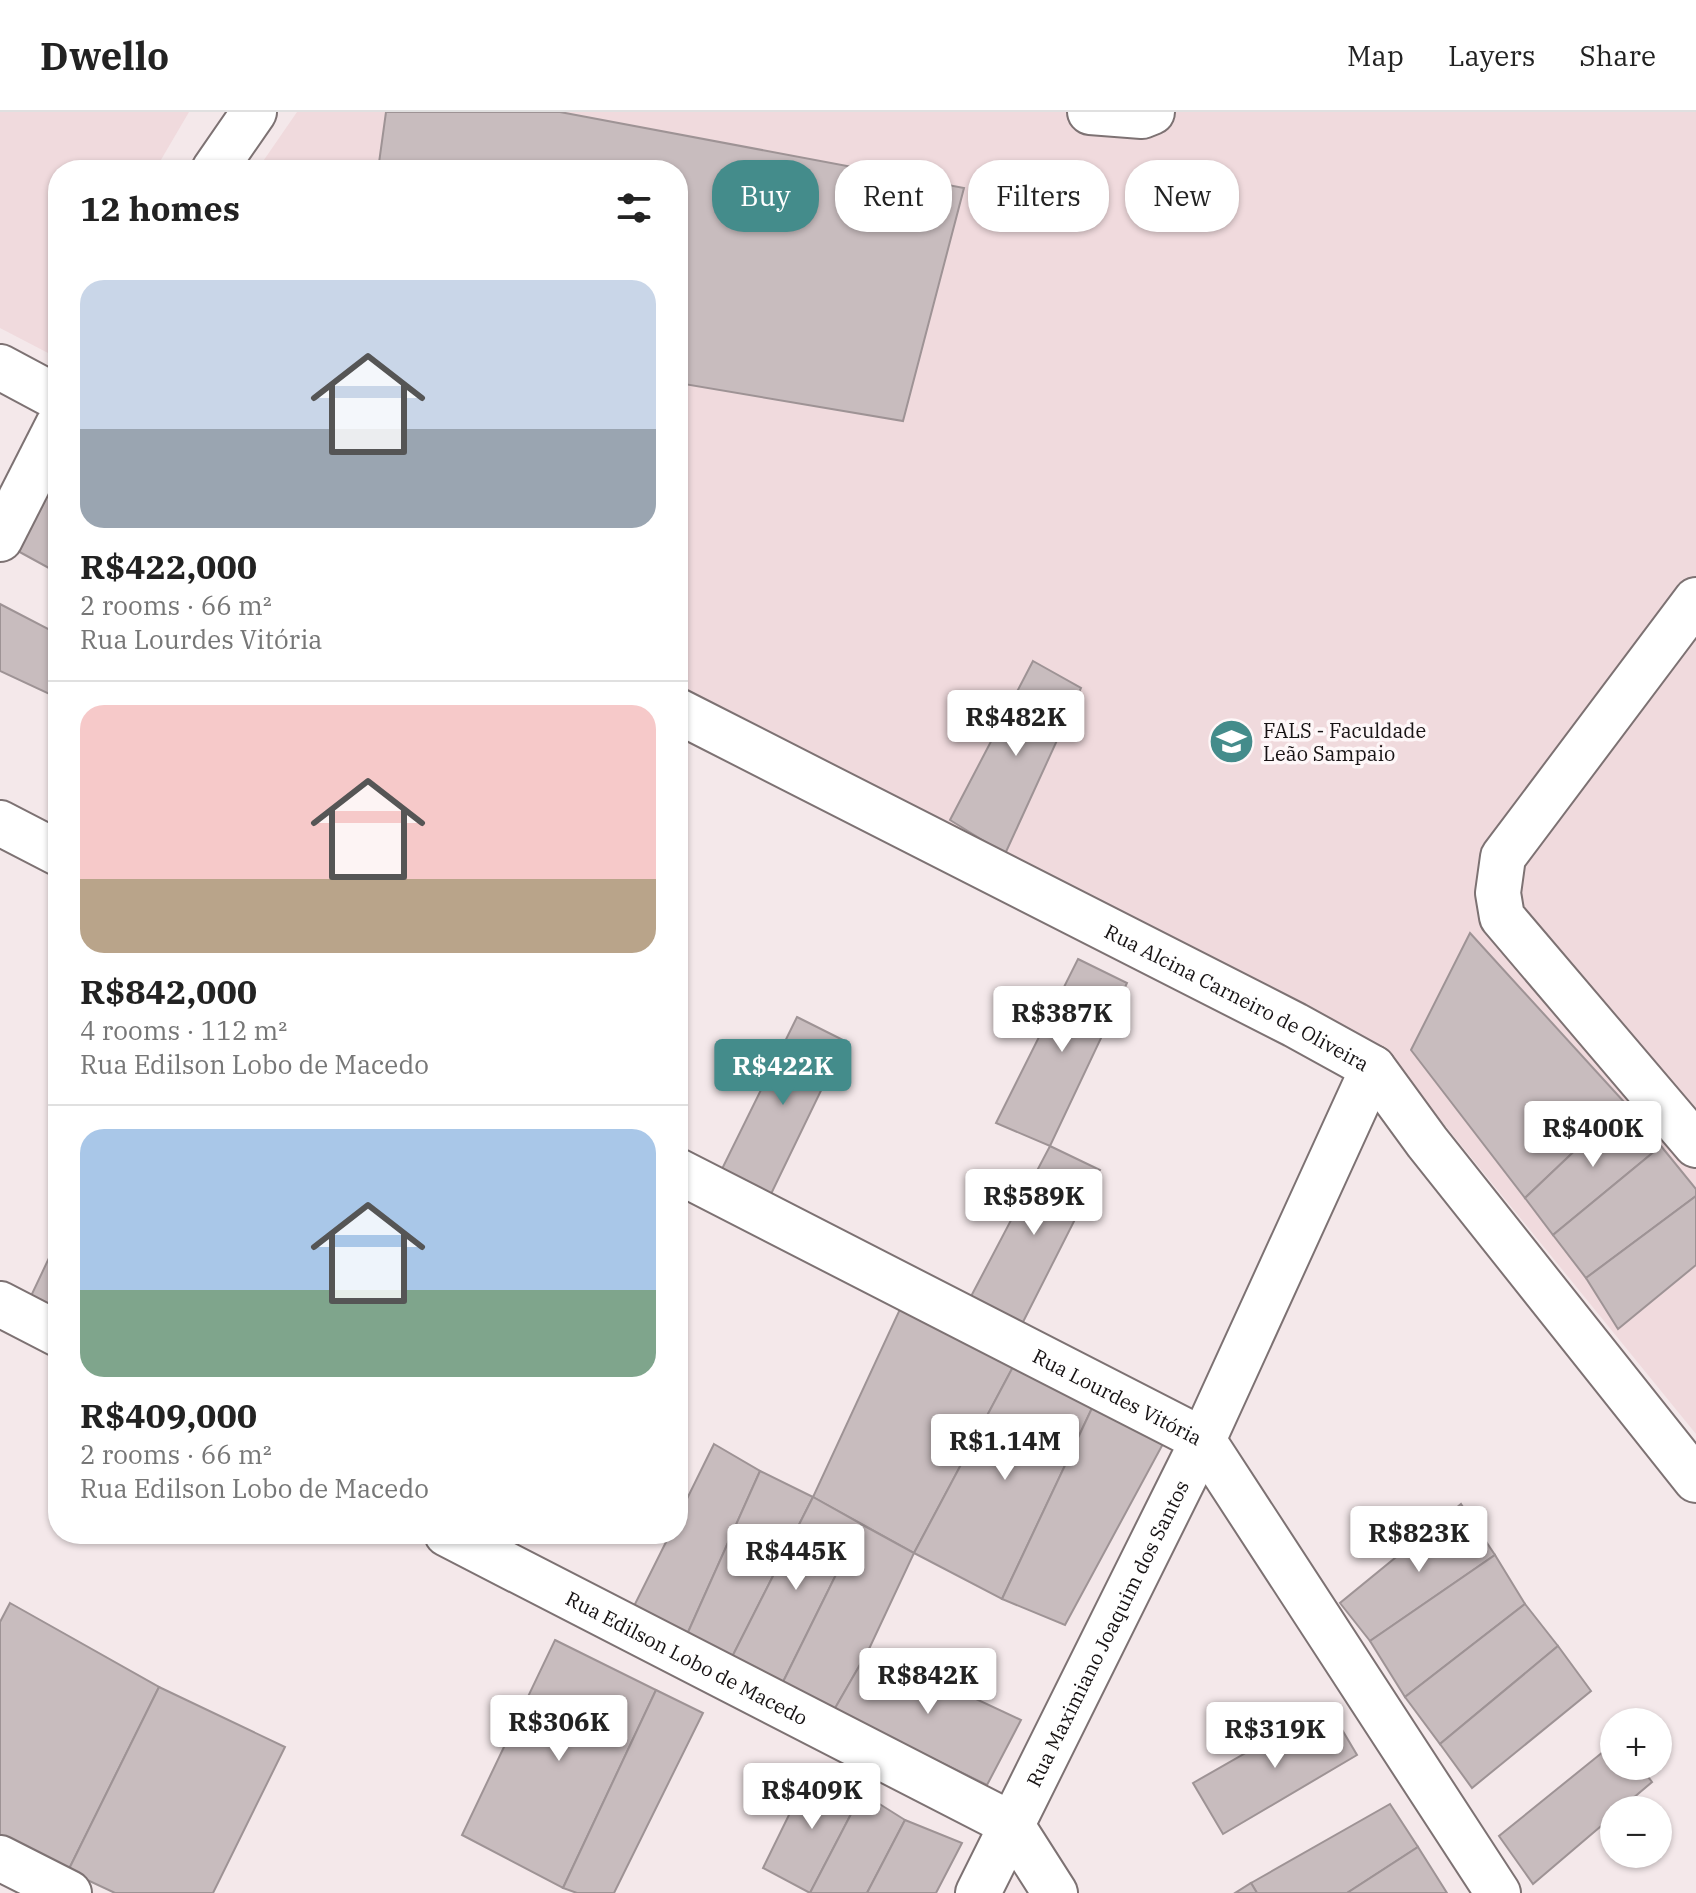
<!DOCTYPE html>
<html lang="en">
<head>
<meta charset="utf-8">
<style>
	:root { --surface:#fff; --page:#f6f6f6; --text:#222; --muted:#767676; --line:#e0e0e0; --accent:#448c8b }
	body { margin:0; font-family:"IBM Plex Serif",serif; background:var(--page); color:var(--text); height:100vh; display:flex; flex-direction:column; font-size:30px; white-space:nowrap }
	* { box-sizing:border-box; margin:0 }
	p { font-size:26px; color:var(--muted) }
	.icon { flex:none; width:44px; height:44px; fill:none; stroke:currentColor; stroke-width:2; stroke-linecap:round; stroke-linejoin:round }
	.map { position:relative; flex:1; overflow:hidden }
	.details { position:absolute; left:48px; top:48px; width:640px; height:1384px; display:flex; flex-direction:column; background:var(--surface); border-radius:32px; box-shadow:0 2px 6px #0004 }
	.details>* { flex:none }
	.banner { position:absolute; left:712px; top:48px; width:760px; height:72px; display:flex; gap:16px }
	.tools { position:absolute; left:1600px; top:1596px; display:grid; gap:16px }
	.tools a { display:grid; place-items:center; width:72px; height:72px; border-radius:50%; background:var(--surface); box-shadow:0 2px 6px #0004; font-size:40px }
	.price { position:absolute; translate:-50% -68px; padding:0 18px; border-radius:8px; background:#fff; color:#222; font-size:26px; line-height:52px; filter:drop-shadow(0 2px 4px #0008) }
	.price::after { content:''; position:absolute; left:50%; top:48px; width:24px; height:18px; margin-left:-12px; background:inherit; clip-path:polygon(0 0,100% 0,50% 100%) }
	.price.current { background:var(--accent); color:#fff }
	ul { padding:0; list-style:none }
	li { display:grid; align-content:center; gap:16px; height:424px; padding:0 32px }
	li+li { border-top:2px solid var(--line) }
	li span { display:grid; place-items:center; height:248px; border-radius:24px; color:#555 }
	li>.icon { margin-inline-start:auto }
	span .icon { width:144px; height:144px; fill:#fffc; stroke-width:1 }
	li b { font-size:34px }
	h2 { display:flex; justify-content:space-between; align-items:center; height:96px; padding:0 32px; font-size:34px }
	.pill { padding:0 28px; border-radius:32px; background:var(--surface); box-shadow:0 2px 6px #0004; font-size:28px; line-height:72px }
	.pill.current { background:var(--accent); color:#fff }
	header { display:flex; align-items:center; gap:48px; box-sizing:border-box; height:112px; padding:0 40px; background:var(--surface); border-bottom:2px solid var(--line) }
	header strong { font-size:38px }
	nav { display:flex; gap:44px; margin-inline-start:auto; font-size:28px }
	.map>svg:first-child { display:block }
	.built { fill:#f0dadd }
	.building { fill:#c8bcbe; stroke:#9e9395; stroke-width:2 }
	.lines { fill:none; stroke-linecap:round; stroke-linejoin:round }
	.minor-casing { stroke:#7d7273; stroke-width:48 }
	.minor { stroke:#fff; stroke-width:44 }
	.labels { text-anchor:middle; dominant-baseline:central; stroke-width:7; stroke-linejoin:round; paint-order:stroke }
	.poi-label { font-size:20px; fill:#171314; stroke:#fef7f8; text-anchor:start }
	.street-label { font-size:20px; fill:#171314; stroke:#fef7f8 }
</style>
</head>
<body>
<header>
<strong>Dwello</strong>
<nav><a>Map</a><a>Layers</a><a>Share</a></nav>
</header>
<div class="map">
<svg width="1696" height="1781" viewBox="0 0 1696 1781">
	<rect width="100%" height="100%" fill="#f4e8ea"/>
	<g class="built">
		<path d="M0,0H189L155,58H58V228L50,242L0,216Z"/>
		<path d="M297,0H1696V1322L1395,952L678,581V58H257Z"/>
	</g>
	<g class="building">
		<path d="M386,0H560L964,76L903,309L678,271V58H378Z"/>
		<path d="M58,357V461L16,438Z"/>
		<path d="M0,492L58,522V586L0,559Z"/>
		<path d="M1033,549L1081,576L1005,742L950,708Z"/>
		<path d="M1470,821L1625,991L1525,1086L1411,938Z"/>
		<path d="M1078,847L1127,871L1050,1034L996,1011Z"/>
		<path d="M797,905L845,929L771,1082L720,1061Z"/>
		<path d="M1625,991L1661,1034L1553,1123L1525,1086Z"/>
		<path d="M1050,1034L1100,1058L1022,1212L967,1192Z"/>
		<path d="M1661,1034L1696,1077V1084L1586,1166L1553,1123Z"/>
		<path d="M1696,1084V1153L1618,1217L1586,1166Z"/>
		<path d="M58,1127V1197L31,1184Z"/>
		<path d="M901,1195L1014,1253L914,1441L813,1385Z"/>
		<path d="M1014,1253L1093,1294L1002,1487L914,1441Z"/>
		<path d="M1093,1294L1164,1330L1065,1513L1002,1487Z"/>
		<path d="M714,1332L760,1359L685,1527L633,1496L670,1422H678V1405Z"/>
		<path d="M760,1359L813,1385L731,1547L685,1527Z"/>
		<path d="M813,1385L861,1412L780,1576L731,1547Z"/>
		<path d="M1461,1392L1495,1443L1370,1529L1340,1491Z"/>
		<path d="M861,1412L914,1441L869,1537L834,1598L780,1576Z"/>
		<path d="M1495,1443L1525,1492L1405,1585L1370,1529Z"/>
		<path d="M10,1491L159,1575L68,1759L0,1723V1510Z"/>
		<path d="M1525,1492L1558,1534L1440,1632L1405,1585Z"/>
		<path d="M555,1528L656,1578L563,1776L462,1723Z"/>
		<path d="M1558,1534L1591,1579L1472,1676L1440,1632Z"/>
		<path d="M869,1537L1021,1608L987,1673L834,1598Z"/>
		<path d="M159,1575L285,1635L213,1781H115L68,1759Z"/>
		<path d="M656,1578L703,1601L614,1781H577L563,1776Z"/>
		<path d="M1328,1594L1357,1643L1223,1722L1193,1671Z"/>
		<path d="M1614,1631V1654H1640L1652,1670L1619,1698H1614V1703L1533,1772L1499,1724Z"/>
		<path d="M810,1660L862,1681L810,1781L763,1756Z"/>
		<path d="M862,1681L905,1708L867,1781H810Z"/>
		<path d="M1390,1692L1418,1735L1347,1781H1257L1251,1771Z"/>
		<path d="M905,1708L962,1731L936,1781H867Z"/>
		<path d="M1418,1735L1447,1781H1347Z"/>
		<path d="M1251,1771L1257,1781H1235Z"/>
	</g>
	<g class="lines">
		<defs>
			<g id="minor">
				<path d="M1090,0L1142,4L1152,0"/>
				<path d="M214,58L254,0"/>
				<path d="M0,255L58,286"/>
				<path d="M0,427L58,313"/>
				<path d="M1696,488L1503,745L1498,781L1502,805L1696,1033"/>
				<path id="s1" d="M678,599L1295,913L1373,956L1427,1030L1696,1368"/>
				<path d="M0,711L58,741"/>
				<path id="s2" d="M678,1059L1203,1328L1498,1781"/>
				<path d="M0,1192L58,1222"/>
				<path id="s3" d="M447,1422L1011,1712L1055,1781"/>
				<path d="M0,1746L69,1781"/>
				<path id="s4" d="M978,1781L1203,1328L1373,956"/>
			</g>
		</defs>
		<use href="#minor" class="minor-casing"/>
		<use href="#minor" class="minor"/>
	</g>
	<defs>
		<symbol id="university-disc" viewBox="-11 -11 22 22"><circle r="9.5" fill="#448c8b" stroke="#fef7f8"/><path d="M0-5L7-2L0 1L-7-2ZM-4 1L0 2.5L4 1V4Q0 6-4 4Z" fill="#fff"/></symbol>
	</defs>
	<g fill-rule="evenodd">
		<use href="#university-disc" x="1206" y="604" width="51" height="51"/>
	</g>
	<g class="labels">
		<g class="poi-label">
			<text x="1263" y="618">FALS - Faculdade<tspan x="1263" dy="23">Leão Sampaio</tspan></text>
		</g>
		<g class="street-label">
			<text stroke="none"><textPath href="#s1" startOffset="628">Rua Alcina Carneiro de Oliveira</textPath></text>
			<text stroke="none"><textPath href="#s2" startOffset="494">Rua Lourdes Vitória</textPath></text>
			<text stroke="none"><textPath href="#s4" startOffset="290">Rua Maximiano Joaquim dos Santos</textPath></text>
			<text stroke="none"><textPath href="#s3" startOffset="270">Rua Edilson Lobo de Macedo</textPath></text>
		</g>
	</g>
</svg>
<div class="tools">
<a>+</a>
<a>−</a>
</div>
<b class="price" style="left:1016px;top:646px">R$482K</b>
<b class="price" style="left:1062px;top:942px">R$387K</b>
<b class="price current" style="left:783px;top:995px">R$422K</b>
<b class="price" style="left:1593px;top:1057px">R$400K</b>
<b class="price" style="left:1034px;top:1125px">R$589K</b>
<b class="price" style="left:1005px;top:1370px">R$1.14M</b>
<b class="price" style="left:1419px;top:1462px">R$823K</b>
<b class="price" style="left:796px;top:1480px">R$445K</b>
<b class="price" style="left:928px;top:1604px">R$842K</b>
<b class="price" style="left:559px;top:1651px">R$306K</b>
<b class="price" style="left:1275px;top:1658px">R$319K</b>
<b class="price" style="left:812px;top:1719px">R$409K</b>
<div class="banner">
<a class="pill current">Buy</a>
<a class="pill">Rent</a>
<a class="pill">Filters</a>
<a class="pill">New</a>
</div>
<section class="details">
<h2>12 homes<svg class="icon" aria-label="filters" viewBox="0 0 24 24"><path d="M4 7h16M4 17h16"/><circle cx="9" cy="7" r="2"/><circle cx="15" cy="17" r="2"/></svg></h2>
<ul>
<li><span style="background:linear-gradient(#c9d6e8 60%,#9aa5b1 0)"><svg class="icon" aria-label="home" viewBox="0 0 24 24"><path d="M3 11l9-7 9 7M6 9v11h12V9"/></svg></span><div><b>R$422,000</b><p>2 rooms · 66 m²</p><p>Rua Lourdes Vitória</p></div></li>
<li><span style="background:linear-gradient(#f6c9c9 70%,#b9a48a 0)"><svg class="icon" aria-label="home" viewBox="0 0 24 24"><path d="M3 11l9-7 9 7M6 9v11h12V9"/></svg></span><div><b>R$842,000</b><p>4 rooms · 112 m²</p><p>Rua Edilson Lobo de Macedo</p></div></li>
<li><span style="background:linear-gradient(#a9c7e8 65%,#7fa58c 0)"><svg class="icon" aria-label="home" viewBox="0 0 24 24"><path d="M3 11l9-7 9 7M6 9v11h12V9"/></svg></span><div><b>R$409,000</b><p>2 rooms · 66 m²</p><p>Rua Edilson Lobo de Macedo</p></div></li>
</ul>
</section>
</div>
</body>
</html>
